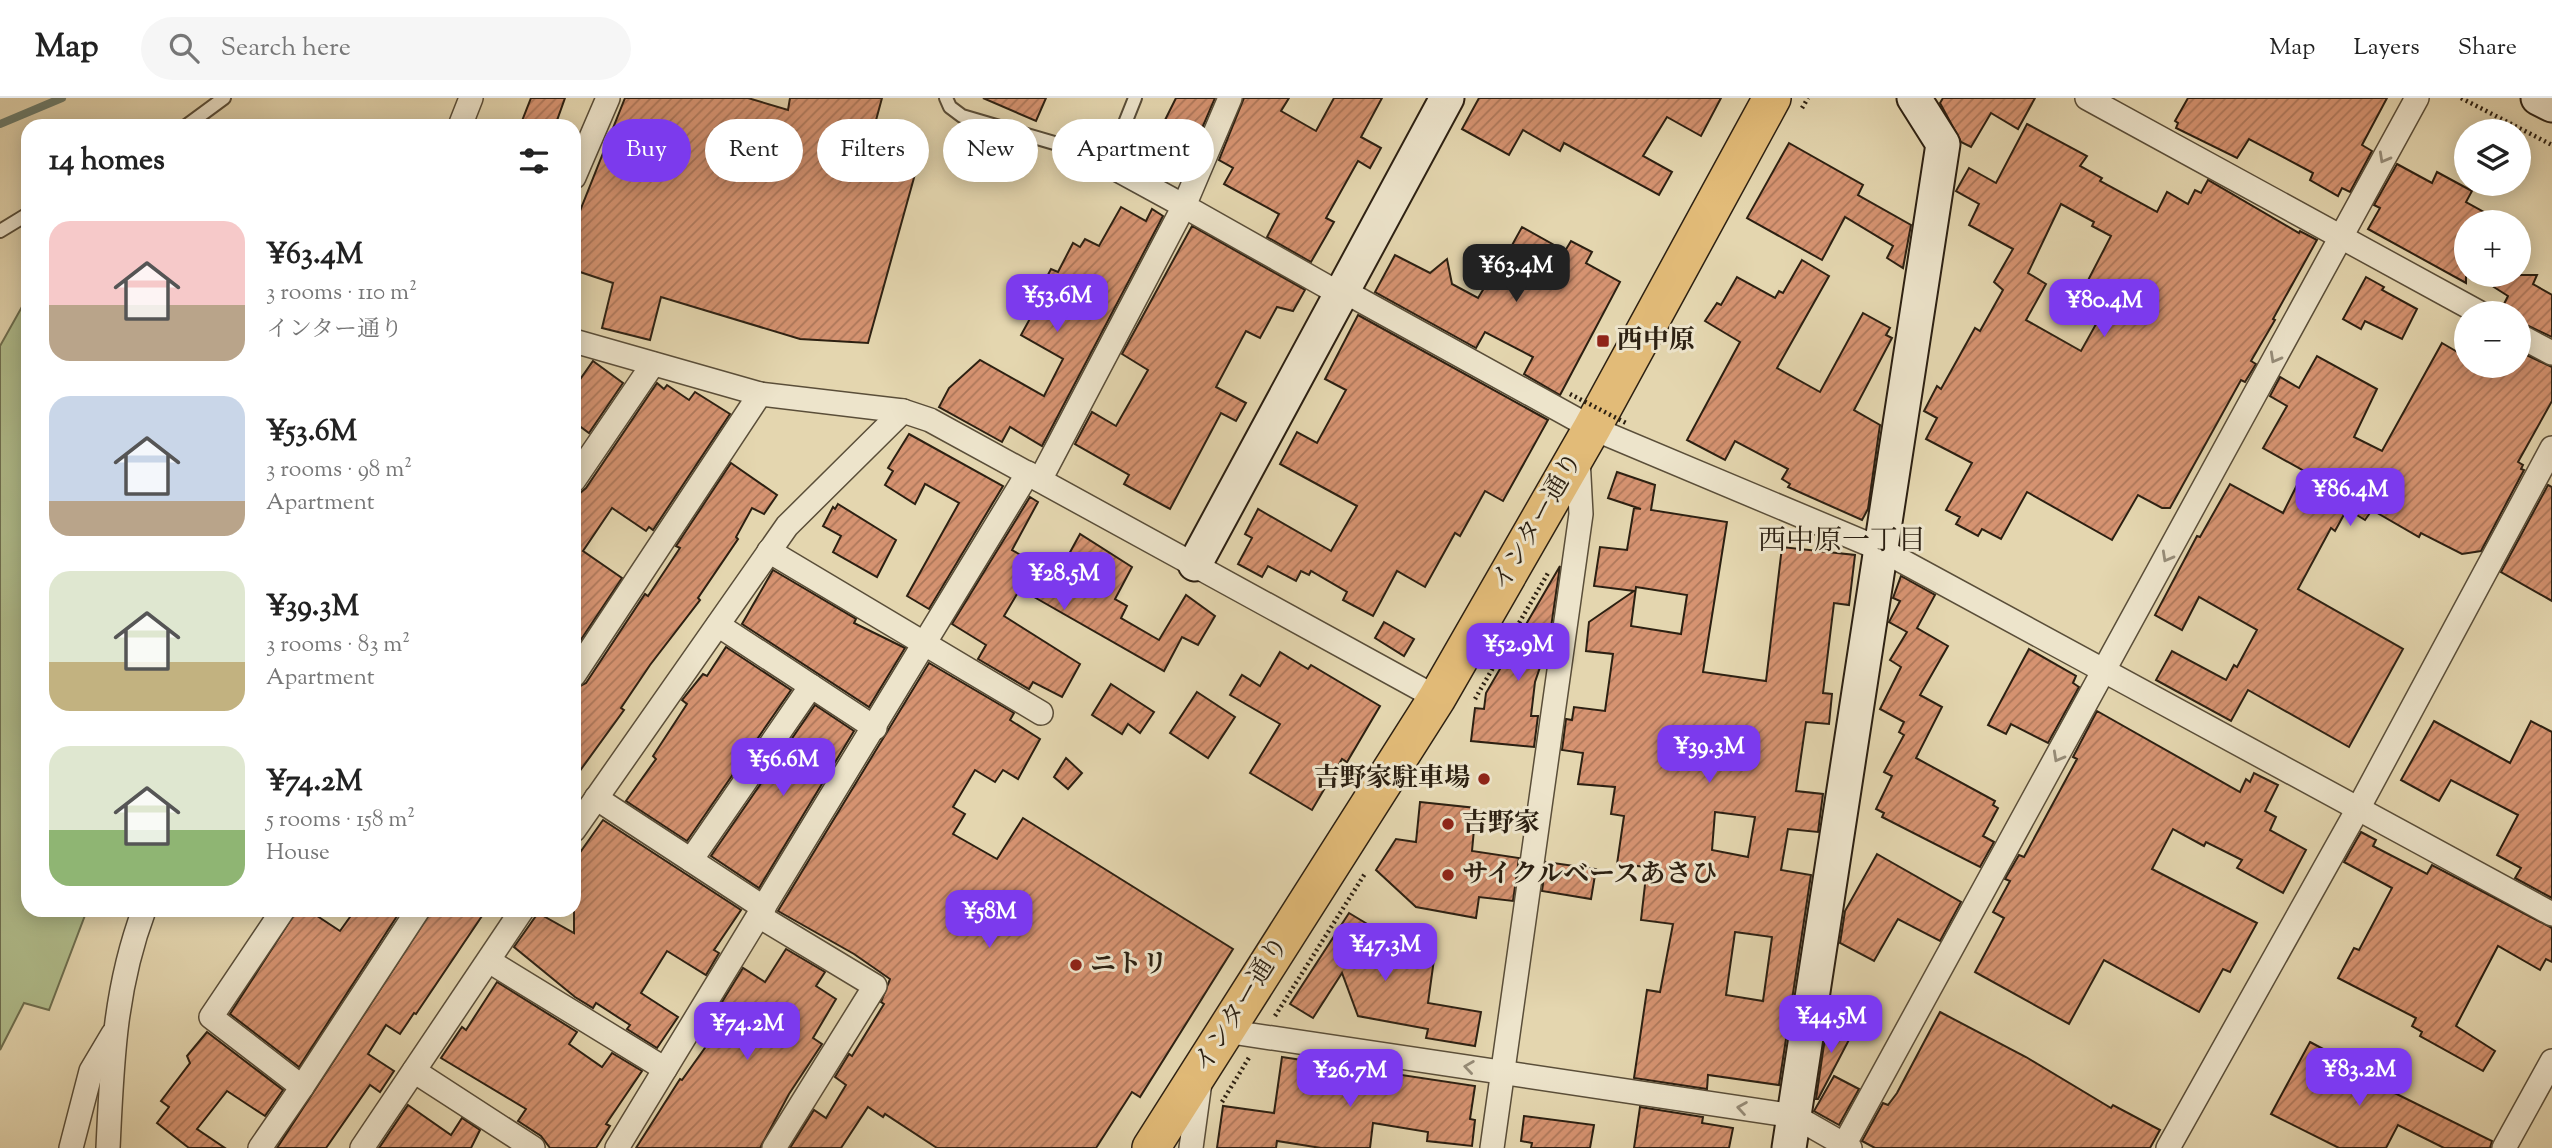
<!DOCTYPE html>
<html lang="en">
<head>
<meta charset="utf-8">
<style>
	:root { --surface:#fff; --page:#f6f6f6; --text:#222; --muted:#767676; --line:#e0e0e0; --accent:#7c3aed }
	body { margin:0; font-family:"Sorts Mill Goudy","Noto Serif JP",serif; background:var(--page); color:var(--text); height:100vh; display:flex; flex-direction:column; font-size:26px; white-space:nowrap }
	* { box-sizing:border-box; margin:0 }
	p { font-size:23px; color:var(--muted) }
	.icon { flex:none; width:38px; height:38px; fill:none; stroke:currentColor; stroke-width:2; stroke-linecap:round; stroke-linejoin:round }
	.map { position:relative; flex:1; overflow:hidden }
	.panel { position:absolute; left:21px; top:21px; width:560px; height:798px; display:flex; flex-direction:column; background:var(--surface); border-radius:21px; box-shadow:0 4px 18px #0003 }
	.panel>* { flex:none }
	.guide { position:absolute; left:602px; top:21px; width:665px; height:63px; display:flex; gap:14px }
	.controls { position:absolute; left:2454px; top:21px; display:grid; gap:14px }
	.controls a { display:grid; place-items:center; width:77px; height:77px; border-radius:50%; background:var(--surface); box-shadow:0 4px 18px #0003; font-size:35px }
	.price { position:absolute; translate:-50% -60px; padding:0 16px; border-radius:14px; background:var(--accent); color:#fff; font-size:23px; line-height:46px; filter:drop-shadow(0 2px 4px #0008) }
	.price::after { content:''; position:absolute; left:50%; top:42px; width:21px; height:16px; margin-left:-10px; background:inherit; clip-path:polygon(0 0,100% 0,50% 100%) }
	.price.on { background:#222; color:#fff }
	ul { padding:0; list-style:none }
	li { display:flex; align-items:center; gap:21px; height:175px; padding:0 28px }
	li span { display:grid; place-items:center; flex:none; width:196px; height:140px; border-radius:21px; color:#555 }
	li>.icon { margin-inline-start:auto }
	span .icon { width:84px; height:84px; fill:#fffc; stroke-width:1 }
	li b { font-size:30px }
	h2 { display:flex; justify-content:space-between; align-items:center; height:84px; padding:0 28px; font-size:30px }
	.pill { padding:0 24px; border-radius:32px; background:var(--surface); box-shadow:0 4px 18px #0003; font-size:24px; line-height:63px }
	.pill.on { background:var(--accent); color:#fff }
	header { display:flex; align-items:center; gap:42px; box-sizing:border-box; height:98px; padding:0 35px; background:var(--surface); border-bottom:2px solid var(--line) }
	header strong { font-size:33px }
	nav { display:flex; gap:38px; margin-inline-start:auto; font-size:24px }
	.search { width:490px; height:63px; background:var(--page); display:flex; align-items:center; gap:18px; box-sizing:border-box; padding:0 24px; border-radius:38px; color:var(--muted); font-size:26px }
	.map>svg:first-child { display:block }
	.grass { fill:#b1be8d; stroke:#6e6f50; stroke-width:2 }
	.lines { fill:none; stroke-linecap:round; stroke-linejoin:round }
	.stream { stroke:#6b7c6d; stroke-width:8 }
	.building { fill:url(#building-hatch); stroke:#2c2012; stroke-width:2; fill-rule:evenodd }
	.lane-casing { stroke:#5a4e39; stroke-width:16 }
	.street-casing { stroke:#5a4e39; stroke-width:26 }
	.secondary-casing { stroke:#2c2012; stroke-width:37 }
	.primary-casing { stroke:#2c2012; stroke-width:40 }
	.path { stroke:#2c2012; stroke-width:4.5; stroke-dasharray:2 3.5; stroke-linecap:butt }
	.lane { stroke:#ede4cb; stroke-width:12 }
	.street { stroke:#ede4cb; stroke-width:23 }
	.secondary { stroke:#ede4cb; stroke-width:33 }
	.primary { stroke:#e2bb78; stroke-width:37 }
	.path-bridge { stroke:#2c2012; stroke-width:4.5; stroke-dasharray:2 3.5; stroke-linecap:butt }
	.oneway { stroke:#968c78 }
	.poi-dot { fill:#8f2418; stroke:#ede4cb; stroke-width:2.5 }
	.labels { text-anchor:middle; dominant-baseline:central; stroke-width:6; stroke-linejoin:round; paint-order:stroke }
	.poi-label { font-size:26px; font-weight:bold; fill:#2c2012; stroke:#ede4cb; text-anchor:start }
	.street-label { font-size:26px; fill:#2c2012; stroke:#ede4cb }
	.neighbourhood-label { font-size:28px; fill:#2c2012; stroke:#ede4cb }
</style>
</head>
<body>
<header>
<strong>Map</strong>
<div class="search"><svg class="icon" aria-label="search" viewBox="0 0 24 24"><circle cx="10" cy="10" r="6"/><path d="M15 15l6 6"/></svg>Search here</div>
<nav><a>Map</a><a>Layers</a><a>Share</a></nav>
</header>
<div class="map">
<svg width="2552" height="1050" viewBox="0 0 2552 1050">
	<defs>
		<pattern id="building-hatch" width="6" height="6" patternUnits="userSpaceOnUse" patternTransform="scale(1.75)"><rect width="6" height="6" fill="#d69371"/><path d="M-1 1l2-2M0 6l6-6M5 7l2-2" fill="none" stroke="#ae785b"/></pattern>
	</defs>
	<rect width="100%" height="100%" fill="#e4d6af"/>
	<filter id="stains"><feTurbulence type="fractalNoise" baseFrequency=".00286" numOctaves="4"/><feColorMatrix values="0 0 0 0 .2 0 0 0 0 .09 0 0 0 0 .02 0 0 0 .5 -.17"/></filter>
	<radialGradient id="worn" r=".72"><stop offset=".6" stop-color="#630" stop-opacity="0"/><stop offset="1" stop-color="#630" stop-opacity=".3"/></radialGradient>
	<path class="grass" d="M28,198V812H87L49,912L24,905L0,952V248Z"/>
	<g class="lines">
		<path class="stream" d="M0,26L62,0"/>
	</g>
	<g class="building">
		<path d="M531,0H565L555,28H520Z"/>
		<path d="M625,0H748L788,12L790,0H882L872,37L922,51L868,245L800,241L661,199L650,242L602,230L613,185L574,172V128Z"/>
		<path d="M983,0H1046L1036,23Z"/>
		<path d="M1176,0H1215L1194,49L1187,45L1171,81L1142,68Z"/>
		<path d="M1244,0H1289L1281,13L1316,33L1334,0H1382L1361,39L1381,50L1370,70L1358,63L1326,120L1334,124L1311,164L1267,139L1279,116L1224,86L1233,70L1219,62Z"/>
		<path d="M1479,0H1721L1701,38L1667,19L1643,58L1672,74L1659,97L1564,45L1560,53L1523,32L1509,57L1462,31Z"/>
		<path d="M1943,0H2035L2018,31L1991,15L1971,49L1961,44L1940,5Z"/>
		<path d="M2188,0H2387L2362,47L2372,53L2350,94L2342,90L2338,98L2310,82L2313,75L2249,41L2237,60L2176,30L2178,25L2175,23Z"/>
		<path d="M2027,26L2087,58L2080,68L2102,80L2100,83L2157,114L2167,94L2188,106L2195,92L2201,95L2208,82L2299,135L2300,133L2317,142L2273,221L2275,222L2251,263L2256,266L2245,284L2241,282L2170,410H2162L2138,397L2112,442L2027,394L2001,441L1982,431L1978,438L1956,426L1960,419L1946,412L1972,365L1926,341L1937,320L1924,313L1937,288L1941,291L1975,230L1980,233L2003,192L1994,184L2013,151L1969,127L1979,106L1956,93L1969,70L1996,85ZM2061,106L2094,124L2092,128L2111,138L2084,190L2109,203L2081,253L2026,222L2046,186L2028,175Z"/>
		<path d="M1789,45L1863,87L1858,97L1911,127L1903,170L1887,160L1893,148L1845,119L1822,162L1747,120Z"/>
		<path d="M2397,66L2432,85L2437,74L2472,93L2466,104L2502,124H2466V185L2368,131L2380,110L2374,107Z"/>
		<path d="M1121,109L1146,123L1152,111L1163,118L1042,348L1010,329L1002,344L939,309L949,290L980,262L1044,298L1063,261L1021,237L1044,195L1040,192L1051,171L1058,174L1073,145L1080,149L1085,141L1099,148Z"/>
		<path d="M1192,128L1305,192L1293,213L1277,209L1260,240L1246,233L1216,289L1246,305L1236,323L1221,315L1170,411L1124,386L1129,377L1075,346L1092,314L1116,328L1148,272L1122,256Z"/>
		<path d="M1522,129L1565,153L1571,143L1592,154L1586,165L1620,184L1560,297L1524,276L1533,259L1485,234L1476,250L1375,194L1395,157L1430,175L1447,161L1452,186L1478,200L1486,187L1489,189Z"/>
		<path d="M1802,162L1829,178L1777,270L1820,294L1863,215L1890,230L1886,237L1892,240L1854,312L1880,327L1868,411L1862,422L1788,389L1790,386L1782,381L1788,371L1735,343L1725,362L1687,342L1740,244L1705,223L1717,205L1721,207L1737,179L1775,200L1779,193L1783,195Z"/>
		<path d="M2475,177H2537L2533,186L2552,197V239L2518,223V215L2502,210L2508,198Z"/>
		<path d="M2366,179L2384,189L2382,192L2417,211L2402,241L2365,223L2361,231L2343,221Z"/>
		<path d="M1358,217L1548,322L1503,403L1485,393L1460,438L1455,435L1425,489L1397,473L1373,518L1343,502L1347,494L1311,473L1309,477L1301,473L1296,483L1268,468L1262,479L1238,466L1252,440L1245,436L1258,411L1331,453L1357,408L1280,366L1297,334L1317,345L1346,292L1325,281Z"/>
		<path d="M2442,245L2466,259V268H2518V253L2552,269V303L2518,364L2523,367L2521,371L2524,372L2481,453L2462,456L2421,435L2419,439L2372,412L2365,422L2347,411L2335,433L2331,430L2298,491L2403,551L2349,649L2248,592L2231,623L2156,582L2172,553L2226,582L2234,567L2237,569L2257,532L2199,499L2182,532L2155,517L2197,438L2200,439L2230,386L2283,415L2304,373L2263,350L2287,308L2270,298L2280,279L2299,290L2317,258L2377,291L2354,339L2382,353Z"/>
		<path d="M593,263L623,285L589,335L574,324V290Z"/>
		<path d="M657,285L664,291L667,287L689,302L695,294L730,316L653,432L649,429L646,433L612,410L583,453L622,480L574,552V400L586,390Z"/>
		<path d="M909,336L1003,388L929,511L907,498L959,405L925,386L915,406L885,387L893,373L888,370Z"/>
		<path d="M731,365L777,397L764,416L752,410L736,439L738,441L698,500L700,502L650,567L621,610L624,612L574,681V591L586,585L645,496L648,498L680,450L676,448Z"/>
		<path d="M1617,374L1655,387L1651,412L1727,424L1703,574L1766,583L1782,449L1855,457L1849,507L1834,505L1823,595L1832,596L1829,626L1806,624L1796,693L1823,696L1818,734L1788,731L1781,772L1811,777L1779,987L1708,977L1707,991L1634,980L1647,892L1660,894L1673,826L1641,822L1647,769L1617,766L1624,718L1611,716L1615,689L1578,686L1583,655L1562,652L1566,621L1572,622L1574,609L1605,613L1613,556L1586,553L1589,524L1634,493L1594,488L1600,449L1627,452L1634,410L1641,411L1608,400ZM1636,489L1687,497L1681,536L1631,528ZM1715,714L1755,719L1748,759L1712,752ZM1735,834L1772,839L1763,903L1726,897Z"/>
		<path d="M2548,387L2552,389V503L2501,474Z"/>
		<path d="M1030,399L1038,404L1012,452L1057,478L1080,436L1132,469L1115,501L1127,508L1121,520L1159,542L1186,497L1215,518L1198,547L1182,539L1164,573L1020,491L1004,518L1080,566L1062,599L1033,584L1029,591L978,561L986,547L952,526Z"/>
		<path d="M838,406L896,442L877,479L833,454L841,438L823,428L833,409L835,411Z"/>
		<path d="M1560,468L1549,543L1535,584L1531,618H1538L1534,649L1471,643L1475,610L1484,611L1486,595Z"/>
		<path d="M773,472L856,521L854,525L905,550L869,609L742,526Z"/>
		<path d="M1901,478L1935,497L1917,530L1948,548L1920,597L1942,609L1916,660L1995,703L1993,707L1998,710L1983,738L1994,744L1980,769L1882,719L1884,715L1876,711L1892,678L1884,674L1904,637L1899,634L1904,624L1880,611L1901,569L1890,562L1907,534L1889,524L1900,503L1893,500Z"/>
		<path d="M1384,524L1414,541L1404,558L1375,540Z"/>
		<path d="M726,549L791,592L687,743L626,703L656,661L653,658L687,606L682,602L703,576L707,578Z"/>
		<path d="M2029,551L2076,578L2073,585L2079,589L2048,645L2011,626L2006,636L1988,627Z"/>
		<path d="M1280,554L1308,571L1311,567L1380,608L1347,664L1342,661L1312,712L1250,675L1280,626L1230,597L1242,577L1260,588Z"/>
		<path d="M929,565L1014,615L1010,622L1040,641L1018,681L1003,672L995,684L975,672L953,709L965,716L953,736L997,761L1023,720L1233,851L1140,999L1132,994L1096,1050H937L885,1016L883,1019L868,1009L841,1050H790L814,1012L826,1020L846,987L835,979L849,956L852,958L884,906L881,904L890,881L854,856L778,813Z"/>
		<path d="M1111,586L1154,614L1140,635L1128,626L1122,636L1092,617Z"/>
		<path d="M1197,594L1235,619L1208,660L1170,635Z"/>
		<path d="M815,607L854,633L759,790L711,758Z"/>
		<path d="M2097,613L2240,694L2246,681L2250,684L2254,675L2278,687L2265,713L2276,719L2270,732L2306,752L2283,795L2237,770L2242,762L2206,744L2204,748L2173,731L2152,771L2257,825L2230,874L2223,871L2199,914L2104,862L2069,926L1975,874L2004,820L1993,814L2010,783L2005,781L2019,757L2024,759L2070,674L2077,661L2073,659Z"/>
		<path d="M2434,623L2510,665L2531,623L2552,634V800L2515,780L2521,770L2497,757L2518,717L2451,682L2439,703L2401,682Z"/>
		<path d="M1066,660L1082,675L1068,691L1054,679Z"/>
		<path d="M1420,704L1476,710L1472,753L1519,760L1513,803L1479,799L1476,820L1416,809L1376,772L1396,741L1416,744Z"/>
		<path d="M603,722L741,812L714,852L719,855L706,877L667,853L641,895L678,919L657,950L627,931L630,927L596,905L593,910L575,899L514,849L538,815L574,835V763Z"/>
		<path d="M2361,734L2376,742L2373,748L2427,776L2432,767L2552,830V864L2546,861L2540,872L2498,848L2456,928L2495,953L2483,973L2420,938L2422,934L2412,928L2416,920L2338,880L2354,850L2359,852L2392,790L2344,764Z"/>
		<path d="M1877,756L1961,804L1940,843L1898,821L1874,863L1840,845L1845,813Z"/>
		<path d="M1546,764L1596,771L1591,801L1542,793Z"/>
		<path d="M297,812H308L340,833L355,812H401L299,969L230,916Z"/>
		<path d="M432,812H486L416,916L414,915L400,936L386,927L368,956L394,973L380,994L370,987L326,1050H277Z"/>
		<path d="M1349,815L1389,839L1396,829L1416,850L1435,854L1428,905L1481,914L1475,948L1426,940L1428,931L1358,918L1342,875L1313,920L1290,906Z"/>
		<path d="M786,851L825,874L816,888L836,901L813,940L822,946L789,996L760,1050H636L680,981L682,982L707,947L703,944L719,920L714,917L743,870L765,884Z"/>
		<path d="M497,884L577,934L569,946L602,969L612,955L642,973L606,1026L610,1028L596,1050H550L541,1038L518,1023L526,1011L441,960L462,929L466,932Z"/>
		<path d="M1940,914L2026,959L2111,1010L2113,1007L2160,1032L2150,1050H1875L1862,1043L1883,1005L1888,1007L1897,995Z"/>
		<path d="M1827,926L1851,938L1818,1001H1816Z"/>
		<path d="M207,934L283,992L265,1018L227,993L197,1031L225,1050H189L157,1025L169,1009L161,1003L190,965L187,958Z"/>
		<path d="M2310,944L2359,970L2356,976L2492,1043L2490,1050H2444L2398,1027L2386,1050H2339L2271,1016Z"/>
		<path d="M1282,959L1475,988L1470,1021L1475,1022L1472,1048L1427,1043L1428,1034L1373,1025L1370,1050H1321L1277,1043L1276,1050H1217L1223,1008L1274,1015Z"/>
		<path d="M1834,978L1859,991L1839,1027L1814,1013Z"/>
		<path d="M408,1007L451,1037L462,1020L480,1032L471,1050H379Z"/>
		<path d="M1640,1009L1703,1019L1702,1025L1733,1030L1729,1050H1634Z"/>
		<path d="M1524,1018L1594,1027L1590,1050H1531L1532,1045L1521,1043Z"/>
	</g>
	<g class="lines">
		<defs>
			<g id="lane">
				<path d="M946,0L950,9L962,18L1085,54L1119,40L1135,0"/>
				<path d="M186,28L224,0"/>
				<path d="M0,133L28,116"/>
			</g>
			<g id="street">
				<path d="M1230,0L1184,108L1340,196"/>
				<path d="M2087,0L2480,215"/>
				<path d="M460,28L471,0"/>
				<path d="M574,79L608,0"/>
				<path d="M1342,192L1592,330L1880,451L2552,816"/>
				<path d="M2518,237L2552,255"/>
				<path d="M574,243L760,296L903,313L930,322L1437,600"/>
				<path d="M574,382L653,266"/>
				<path d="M1040,382L1184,108L1085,54"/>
				<path d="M769,453L1041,615"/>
				<path d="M718,527L875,630"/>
				<path d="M574,577L760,296"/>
				<path d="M596,700L764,810"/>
				<path d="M574,732L787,428L903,313"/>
				<path d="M691,762L811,588"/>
				<path d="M759,818L875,888L774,1050"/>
				<path d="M489,863L665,971"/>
				<path d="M1225,933L1794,1018L1850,1050"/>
				<path d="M414,973L533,1050"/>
				<path d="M302,989L418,812"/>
				<path d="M1844,1047L2417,0"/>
				<path d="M71,1050L91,973L113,936"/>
				<path d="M108,1050C112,966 114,892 144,812"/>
				<path d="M260,1050L302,989L211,919L283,812"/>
				<path d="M362,1050L522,812"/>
				<path d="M617,1050L1028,375"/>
				<path d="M1191,1050L1200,984"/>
				<path d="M1492,1050L1581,416L1578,360"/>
				<path d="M2168,1050L2359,709L2552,350"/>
				<path d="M2504,1050L2552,963"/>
			</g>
			<g id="secondary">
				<path d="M2538,0L2552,7"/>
				<path d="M1195,466L1447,0"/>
				<path d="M1789,1050L1943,46L1914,0"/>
			</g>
			<path id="primary" d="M1151,1050L1437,600L1592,330L1772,0"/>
		</defs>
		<use href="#lane" class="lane-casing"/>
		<use href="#street" class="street-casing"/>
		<use href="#secondary" class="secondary-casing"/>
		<use href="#primary" class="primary-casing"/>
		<g class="path">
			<path d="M2461,0L2552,47"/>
			<path d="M1802,10L1808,0"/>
			<path d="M1475,601L1548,475"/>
			<path d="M1275,918L1366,774"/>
			<path d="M1222,1004L1250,958"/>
		</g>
		<use href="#lane" class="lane"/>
		<use href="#street" class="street"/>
		<use href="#secondary" class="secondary"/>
		<use href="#primary" class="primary"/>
		<path class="path-bridge" d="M1570,296L1626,325"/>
	</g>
	<defs><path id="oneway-chevron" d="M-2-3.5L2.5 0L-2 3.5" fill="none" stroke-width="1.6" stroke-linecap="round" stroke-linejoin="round" transform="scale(1.75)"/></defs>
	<g class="oneway">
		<use href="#oneway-chevron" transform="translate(2384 60) rotate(119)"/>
		<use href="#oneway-chevron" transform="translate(2275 260) rotate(119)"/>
		<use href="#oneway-chevron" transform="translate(2167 459) rotate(119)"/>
		<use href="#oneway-chevron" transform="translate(2058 659) rotate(119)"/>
		<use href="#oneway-chevron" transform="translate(1469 969) rotate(-172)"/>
		<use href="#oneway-chevron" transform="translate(1742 1010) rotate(-171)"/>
	</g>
	<g class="poi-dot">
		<rect x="1596" y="236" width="14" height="14" rx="3.5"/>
		<circle cx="1484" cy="681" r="7"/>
		<circle cx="1448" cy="726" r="7"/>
		<circle cx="1448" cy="777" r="7"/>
		<circle cx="1076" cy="867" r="7"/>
	</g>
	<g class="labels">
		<g class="poi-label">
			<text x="1617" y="243">西中原</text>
			<text x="1470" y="681" text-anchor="end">吉野家駐車場</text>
			<text x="1462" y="726">吉野家</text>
			<text x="1462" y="777">サイクルベースあさひ</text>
			<text x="1090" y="867">ニトリ</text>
		</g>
		<g class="street-label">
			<text transform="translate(1538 424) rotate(-60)">インター通り</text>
			<text transform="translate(1242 907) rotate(-58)">インター通り</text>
		</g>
		<g class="neighbourhood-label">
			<text x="1842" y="444">西中原一丁目</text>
		</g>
	</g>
	<rect width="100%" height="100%" filter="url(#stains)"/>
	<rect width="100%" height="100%" fill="url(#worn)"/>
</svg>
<div class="controls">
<a><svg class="icon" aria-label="layers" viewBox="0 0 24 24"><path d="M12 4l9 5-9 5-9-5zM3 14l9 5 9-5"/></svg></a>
<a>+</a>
<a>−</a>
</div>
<b class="price on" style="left:1516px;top:206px">¥63.4M</b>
<b class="price" style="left:1057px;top:236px">¥53.6M</b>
<b class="price" style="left:2104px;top:241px">¥80.4M</b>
<b class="price" style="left:2350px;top:430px">¥86.4M</b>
<b class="price" style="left:1064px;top:514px">¥28.5M</b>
<b class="price" style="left:1518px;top:585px">¥52.9M</b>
<b class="price" style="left:1709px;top:687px">¥39.3M</b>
<b class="price" style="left:783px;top:700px">¥56.6M</b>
<b class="price" style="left:989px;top:852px">¥58M</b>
<b class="price" style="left:1385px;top:885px">¥47.3M</b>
<b class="price" style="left:1831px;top:957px">¥44.5M</b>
<b class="price" style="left:747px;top:964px">¥74.2M</b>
<b class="price" style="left:2359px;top:1010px">¥83.2M</b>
<b class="price" style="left:1350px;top:1011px">¥26.7M</b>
<div class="guide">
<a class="pill on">Buy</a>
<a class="pill">Rent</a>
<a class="pill">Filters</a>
<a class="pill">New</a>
<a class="pill">Apartment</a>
</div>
<section class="panel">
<h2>14 homes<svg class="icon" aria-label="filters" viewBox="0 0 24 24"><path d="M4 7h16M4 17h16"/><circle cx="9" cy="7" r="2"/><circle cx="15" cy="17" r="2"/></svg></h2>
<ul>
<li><span style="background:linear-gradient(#f6c9c9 60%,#b9a48a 0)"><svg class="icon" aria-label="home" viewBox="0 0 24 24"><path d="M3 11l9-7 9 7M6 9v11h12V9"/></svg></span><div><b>¥63.4M</b><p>3 rooms · 110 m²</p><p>インター通り</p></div></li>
<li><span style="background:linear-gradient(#c9d6e8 75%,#b9a48a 0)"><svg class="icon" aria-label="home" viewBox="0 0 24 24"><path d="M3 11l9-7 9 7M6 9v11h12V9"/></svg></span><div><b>¥53.6M</b><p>3 rooms · 98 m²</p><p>Apartment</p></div></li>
<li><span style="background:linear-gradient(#dfe7d0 65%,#c2b280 0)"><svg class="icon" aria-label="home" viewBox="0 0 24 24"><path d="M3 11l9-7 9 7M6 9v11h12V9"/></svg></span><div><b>¥39.3M</b><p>3 rooms · 83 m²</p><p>Apartment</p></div></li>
<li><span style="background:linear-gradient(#dfe7d0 60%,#8fb573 0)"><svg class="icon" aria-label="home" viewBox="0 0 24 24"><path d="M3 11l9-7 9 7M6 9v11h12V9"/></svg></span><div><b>¥74.2M</b><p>5 rooms · 158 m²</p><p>House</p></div></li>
</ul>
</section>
</div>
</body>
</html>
